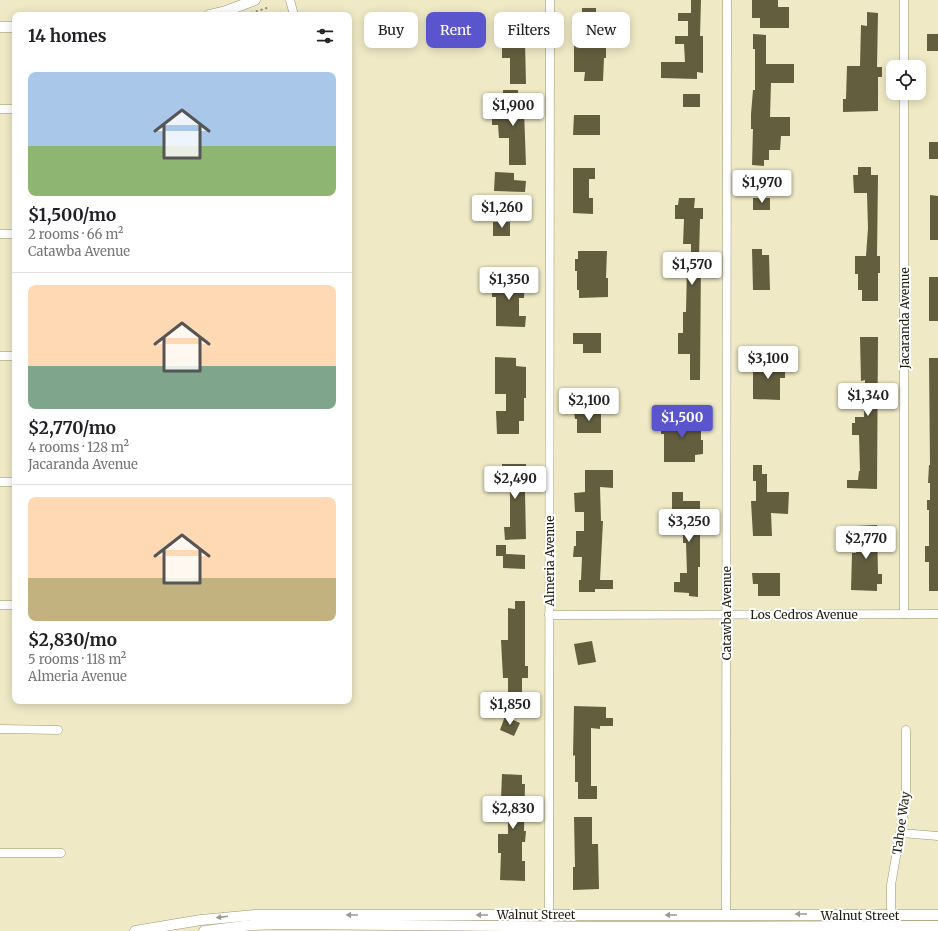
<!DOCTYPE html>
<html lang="en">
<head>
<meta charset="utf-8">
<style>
	:root { --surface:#fff; --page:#f6f6f6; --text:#202124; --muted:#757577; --line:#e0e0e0; --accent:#5a55cd }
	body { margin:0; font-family:Merriweather,serif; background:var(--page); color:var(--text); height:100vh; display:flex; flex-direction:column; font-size:15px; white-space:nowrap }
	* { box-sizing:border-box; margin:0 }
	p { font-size:13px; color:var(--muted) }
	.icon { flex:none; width:22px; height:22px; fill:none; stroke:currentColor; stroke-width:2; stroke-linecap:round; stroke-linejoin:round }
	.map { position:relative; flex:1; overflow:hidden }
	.sheet { position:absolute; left:12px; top:12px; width:340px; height:692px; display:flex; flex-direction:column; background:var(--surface); border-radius:8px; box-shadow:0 2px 10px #0003 }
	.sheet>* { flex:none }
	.hud { position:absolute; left:364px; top:12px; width:380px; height:36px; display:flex; gap:8px }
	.fabs { position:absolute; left:886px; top:60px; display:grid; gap:8px }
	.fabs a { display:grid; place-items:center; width:40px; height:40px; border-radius:8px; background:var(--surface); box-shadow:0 2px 10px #0003; font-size:20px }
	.price { position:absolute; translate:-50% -34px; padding:0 9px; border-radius:4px; background:#fff; color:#222; font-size:13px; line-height:26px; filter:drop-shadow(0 1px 2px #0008) }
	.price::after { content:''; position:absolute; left:50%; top:24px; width:12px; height:9px; margin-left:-6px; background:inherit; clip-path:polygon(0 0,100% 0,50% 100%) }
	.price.active { background:var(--accent); color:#fff }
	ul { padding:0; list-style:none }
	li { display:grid; align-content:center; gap:8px; height:212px; padding:0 16px }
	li+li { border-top:1px solid var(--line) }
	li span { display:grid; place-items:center; height:124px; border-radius:8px; color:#555 }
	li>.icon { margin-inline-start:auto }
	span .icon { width:72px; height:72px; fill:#fffc; stroke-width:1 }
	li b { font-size:17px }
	h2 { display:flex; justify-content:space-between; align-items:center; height:48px; padding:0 16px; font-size:17px }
	.tag { padding:0 14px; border-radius:8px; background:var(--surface); box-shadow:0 2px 10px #0003; font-size:14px; line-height:36px }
	.tag.active { background:var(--accent); color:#fff }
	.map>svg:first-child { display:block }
	.building { fill:#635e3e }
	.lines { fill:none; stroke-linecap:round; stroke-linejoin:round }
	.minor-casing { stroke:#9c9775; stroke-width:9 }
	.tertiary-casing { stroke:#9c9775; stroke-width:11 }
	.path { stroke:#949076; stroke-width:2; stroke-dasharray:2 3; stroke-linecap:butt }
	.minor { stroke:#fff; stroke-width:8 }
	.tertiary { stroke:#fff; stroke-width:10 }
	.oneway { fill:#9a9993 }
	.labels { text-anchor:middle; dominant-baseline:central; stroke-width:4; stroke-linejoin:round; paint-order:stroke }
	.street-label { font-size:12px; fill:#1f1d10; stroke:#fff }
</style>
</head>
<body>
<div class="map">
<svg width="938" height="931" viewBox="0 0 938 931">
	<rect width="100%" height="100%" fill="#efe9c5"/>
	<g class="building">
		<path d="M691,0H701L700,36H703V73L697,72V79L661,78V62H685L684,44H675V36H688V21H678V13H691Z"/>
		<path d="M752,0H778V7H789V28H760V18H752Z"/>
		<path d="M582,8H596V34H606V58H604L603,81H584L585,72H574V19H582Z"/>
		<path d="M867,12L878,13L877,67H882V77H878V111L843,112V99H846L847,66H860L861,25L867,26Z"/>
		<path d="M753,34L766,35V64H794V83H771L770,117H790V136H781L780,150H769V160H764V166L752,165L753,129H751V114L753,90H755V49H753Z"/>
		<rect x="927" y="34" width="11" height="17"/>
		<path d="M525,41L526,84H510V58H502V42Z"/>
		<path d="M503,90H518V100H526V111H524L526,165H509V138H499L498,125H492V117H504Z"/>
		<rect x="683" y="94" width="17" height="13"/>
		<path d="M574,115H600V135H573Z"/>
		<rect x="929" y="142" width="9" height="17"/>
		<path d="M858,167H871V175H878L877,256H880V273H878V301H862V290H858V274H855V256H866L868,228L867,193H854L853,175H858Z"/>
		<path d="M573,168H595V179H589V198H593V214L573,213Z"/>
		<path d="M495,172L514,173V180L526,181L525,192L494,191Z"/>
		<path d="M930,195L938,196V240H930Z"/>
		<path d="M679,198H695L694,208H703V219H700L699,257H701L700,380H690V354H678V333H683V312H686L687,267H691V244H683L684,219H675V205H678Z"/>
		<rect x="753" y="198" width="17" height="12"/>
		<rect x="493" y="222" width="17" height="14"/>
		<path d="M752,249H762V255H769L770,290H753Z"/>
		<path d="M578,251H607L606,278H608V297L579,298V290H577V271H575V259H578Z"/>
		<path d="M498,276H525L524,298H519V316H526L525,327L496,326V297H492V289H498Z"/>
		<rect x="929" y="277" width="9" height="44"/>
		<path d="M573,333H601V353H583V344H573Z"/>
		<path d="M860,337H878L877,489L847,488V480H858L859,471H860L859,435H852V423H855V417H864L865,380L861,381Z"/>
		<path d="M495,357L516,358V366L526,367V398H524V421H519V434H497L496,411H506V394H495Z"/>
		<path d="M929,358H938V591H929V562H925V546H929V510H927V500H930V483H928L929,465H930Z"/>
		<path d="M753,362L785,363V378H780V400L753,399Z"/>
		<path d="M574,411H601V433H577V419H575Z"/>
		<path d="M670,416H701V440H703V454L695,455V462H664V434H661V421L670,422Z"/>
		<path d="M502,464H526V474H522L523,492H525L526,539L505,540L504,527H510V486L499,487V471H502Z"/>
		<path d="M753,465H762V474H767V492H789L788,514L771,513L772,536H753L751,501H756V481H753Z"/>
		<path d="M585,470H613V488L600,487L601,521H603L600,580H613V589H595V592H579V580H581L582,557H573L574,546H576V531H584V512H575L574,493L585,492Z"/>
		<path d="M672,492H683V501H700V567H698V597L689,596V593L674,592V582H680V573H687L686,543H683V513H672Z"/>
		<path d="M877,525L878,574H882V584H877V591L851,590L852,553H856V526Z"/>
		<path d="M496,545H506V554L525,555V569L503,568V556H496Z"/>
		<path d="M752,573H780V596H758V584H753Z"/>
		<path d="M515,601H525V666H528V678H522V701L508,702V678H503L501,640H508V608L515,609Z"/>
		<path d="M592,641L596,662L578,665L574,644Z"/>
		<path d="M574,706L606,707V718H613V726H600V729L591,728V786H597V799H578V782H575V755L573,756Z"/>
		<path d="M505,716L520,723L514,736L500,730Z"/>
		<path d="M502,774L522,775V784H525L524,831H526L525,842H522V861H525V881L500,880L501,853H498V834H508V799H501Z"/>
		<path d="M574,817H592V844H598L599,889L573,890V867H575Z"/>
	</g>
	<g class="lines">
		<defs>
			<g id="minor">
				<path d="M290,0L294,15"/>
				<path d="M904,0V67"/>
				<path d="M904,93V614"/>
				<path d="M0,109H15"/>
				<path d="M0,234H15"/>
				<path d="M0,356H15"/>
				<path d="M0,482H15"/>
				<path d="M0,605H15"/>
				<path d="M549,615L938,614"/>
				<path d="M0,729L58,730"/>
				<path d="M901,833L938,836"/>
				<path d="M0,853H61"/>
				<path d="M726,915L727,0"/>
				<path d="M891,915V885L906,799V730"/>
				<path d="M549,921L550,0"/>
			</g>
			<g id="tertiary">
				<path d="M209,15L226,11L255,0"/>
				<path d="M0,27H15"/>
				<path d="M135,931L201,920L255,915H938"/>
				<path d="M204,931L252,925L283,924L619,927L938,926"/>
			</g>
		</defs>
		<use href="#minor" class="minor-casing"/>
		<use href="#tertiary" class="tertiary-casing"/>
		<path class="path" d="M251,13L270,7"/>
		<use href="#minor" class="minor"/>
		<use href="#tertiary" class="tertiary"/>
	</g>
	<defs><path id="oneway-solid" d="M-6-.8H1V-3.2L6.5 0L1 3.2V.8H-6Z"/></defs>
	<g class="oneway">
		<use href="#oneway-solid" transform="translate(801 914) rotate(180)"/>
		<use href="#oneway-solid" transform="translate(352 915) rotate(180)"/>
		<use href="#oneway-solid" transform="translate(482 915) rotate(180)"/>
		<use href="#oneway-solid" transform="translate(671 915) rotate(-180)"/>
		<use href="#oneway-solid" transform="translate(222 917) rotate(173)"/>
	</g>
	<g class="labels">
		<g class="street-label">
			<text transform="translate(904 318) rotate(-90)">Jacaranda Avenue</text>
			<text transform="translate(549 561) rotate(-90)">Almeria Avenue</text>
			<text transform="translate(726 613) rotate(-90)">Catawba Avenue</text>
			<text x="804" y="614">Los Cedros Avenue</text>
			<text transform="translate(901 823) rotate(-82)">Tahoe Way</text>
			<text x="536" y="914">Walnut Street</text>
			<text x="860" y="915">Walnut Street</text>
		</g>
	</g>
</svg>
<div class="fabs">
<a><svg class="icon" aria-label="locate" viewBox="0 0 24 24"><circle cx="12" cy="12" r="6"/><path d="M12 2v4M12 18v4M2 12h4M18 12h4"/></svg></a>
</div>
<b class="price" style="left:513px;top:127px">$1,900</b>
<b class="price" style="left:762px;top:204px">$1,970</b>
<b class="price" style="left:502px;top:229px">$1,260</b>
<b class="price" style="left:692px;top:286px">$1,570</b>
<b class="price" style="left:509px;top:301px">$1,350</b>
<b class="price" style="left:768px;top:380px">$3,100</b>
<b class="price" style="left:868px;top:417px">$1,340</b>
<b class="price" style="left:589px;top:422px">$2,100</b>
<b class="price active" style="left:682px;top:439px">$1,500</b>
<b class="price" style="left:515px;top:500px">$2,490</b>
<b class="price" style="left:689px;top:543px">$3,250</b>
<b class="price" style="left:866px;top:560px">$2,770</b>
<b class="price" style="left:510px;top:726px">$1,850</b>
<b class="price" style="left:513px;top:830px">$2,830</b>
<div class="hud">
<a class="tag">Buy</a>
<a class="tag active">Rent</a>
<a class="tag">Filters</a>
<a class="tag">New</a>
</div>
<section class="sheet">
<h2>14 homes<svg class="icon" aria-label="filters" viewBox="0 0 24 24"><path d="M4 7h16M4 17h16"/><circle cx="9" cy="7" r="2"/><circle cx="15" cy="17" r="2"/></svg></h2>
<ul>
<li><span style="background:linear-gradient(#a9c7e8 60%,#8fb573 0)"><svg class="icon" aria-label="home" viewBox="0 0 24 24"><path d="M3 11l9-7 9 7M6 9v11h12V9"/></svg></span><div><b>$1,500/mo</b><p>2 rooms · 66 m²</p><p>Catawba Avenue</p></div></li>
<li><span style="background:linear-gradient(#ffd9b3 65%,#7fa58c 0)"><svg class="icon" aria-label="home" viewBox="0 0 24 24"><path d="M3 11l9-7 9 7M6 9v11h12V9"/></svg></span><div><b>$2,770/mo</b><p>4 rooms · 128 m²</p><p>Jacaranda Avenue</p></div></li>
<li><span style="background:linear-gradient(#ffd9b3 65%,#c2b280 0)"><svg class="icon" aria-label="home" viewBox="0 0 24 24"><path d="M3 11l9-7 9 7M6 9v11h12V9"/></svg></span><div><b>$2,830/mo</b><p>5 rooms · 118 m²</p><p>Almeria Avenue</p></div></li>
</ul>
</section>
</div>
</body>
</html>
